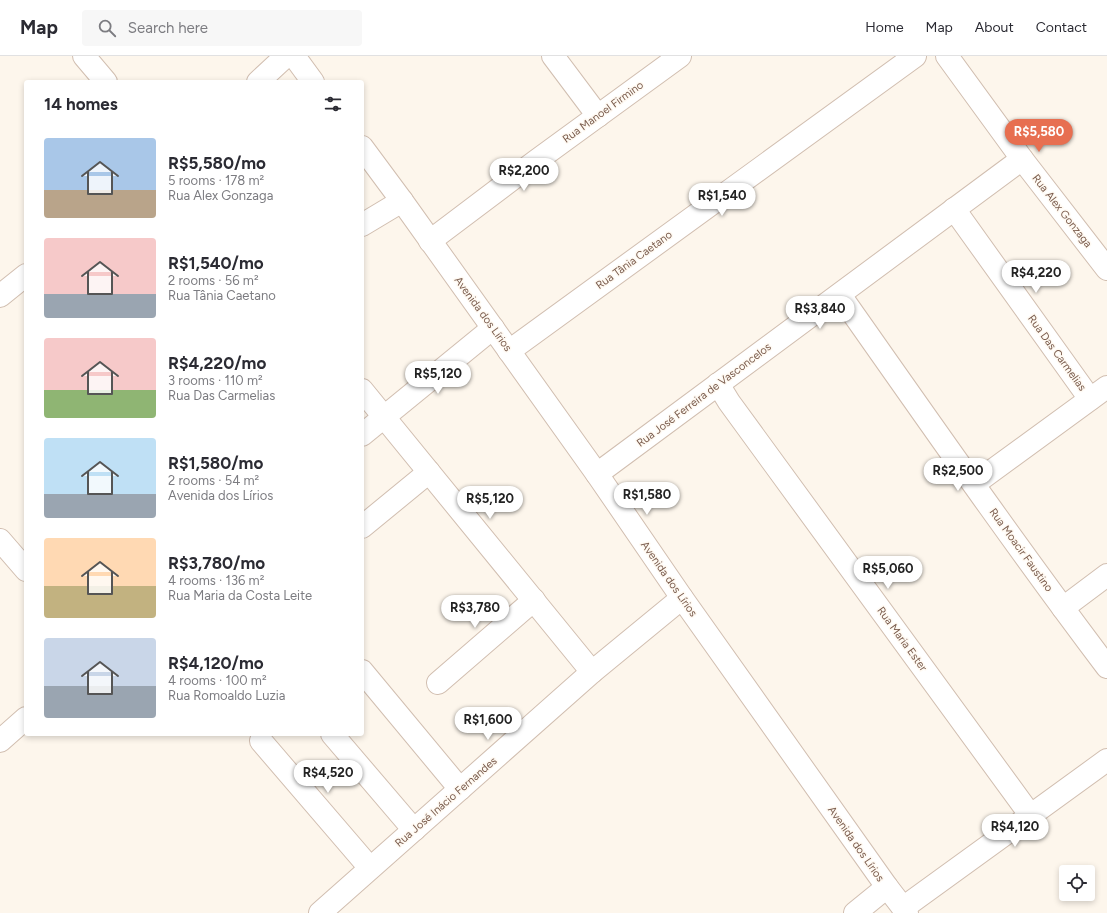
<!DOCTYPE html>
<html lang="en">
<head>
<meta charset="utf-8">
<style>
	:root { --surface:#fff; --page:#f7f7f7; --text:#2b2b33; --muted:#7c7c81; --line:#e1e1e2; --accent:#e76f51 }
	body { margin:0; font-family:Figtree,sans-serif; background:var(--page); color:var(--text); height:100vh; display:flex; flex-direction:column; font-size:15px; white-space:nowrap }
	* { box-sizing:border-box; margin:0 }
	p { font-size:13px; color:var(--muted) }
	.icon { flex:none; width:22px; height:22px; fill:none; stroke:currentColor; stroke-width:2; stroke-linecap:round; stroke-linejoin:round }
	.map { position:relative; flex:1; overflow:hidden }
	.drawer { position:absolute; left:24px; top:24px; width:340px; height:656px; display:flex; flex-direction:column; background:var(--surface); border-radius:4px; box-shadow:0 2px 6px #0003 }
	.drawer>* { flex:none }
	.buttons { position:absolute; left:1059px; top:809px; display:grid; gap:8px }
	.buttons a { display:grid; place-items:center; width:36px; height:36px; border-radius:4px; background:var(--surface); box-shadow:0 2px 6px #0003; font-size:20px }
	.price { position:absolute; translate:-50% -34px; padding:0 9px; border-radius:14px; background:#fff; color:#222; font-size:13px; line-height:26px; filter:drop-shadow(0 1px 2px #0008) }
	.price::after { content:''; position:absolute; left:50%; top:24px; width:12px; height:9px; margin-left:-6px; background:inherit; clip-path:polygon(0 0,100% 0,50% 100%) }
	.price.current { background:var(--accent); color:#fff }
	ul { padding:0; list-style:none }
	li { display:flex; align-items:center; gap:12px; height:100px; padding:0 20px }
	li span { display:grid; place-items:center; flex:none; width:112px; height:80px; border-radius:4px; color:#555 }
	li>.icon { margin-inline-start:auto }
	span .icon { width:48px; height:48px; fill:#fffc; stroke-width:1 }
	li b { font-size:17px }
	h2 { display:flex; justify-content:space-between; align-items:center; height:48px; padding:0 20px; font-size:17px }
	header { display:flex; align-items:center; gap:24px; box-sizing:border-box; height:56px; padding:0 20px; background:var(--surface); border-bottom:1px solid var(--line) }
	header strong { font-size:19px }
	nav { display:flex; gap:22px; margin-inline-start:auto; font-size:14px }
	.search { width:280px; height:36px; background:var(--page); display:flex; align-items:center; gap:10px; box-sizing:border-box; padding:0 14px; border-radius:4px; color:var(--muted); font-size:15px }
	.map>svg:first-child { display:block }
	.lines { fill:none; stroke-linecap:round; stroke-linejoin:round }
	.street-casing { stroke:#d1beb0; stroke-width:24 }
	.street { stroke:#fff; stroke-width:22 }
	.labels { text-anchor:middle; dominant-baseline:central; stroke-width:3; stroke-linejoin:round; paint-order:stroke }
	.street-label { font-size:11px; fill:#7a5c4d; stroke:#fffaf3 }
</style>
</head>
<body>
<header>
<strong>Map</strong>
<div class="search"><svg class="icon" aria-label="search" viewBox="0 0 24 24"><circle cx="10" cy="10" r="6"/><path d="M15 15l6 6"/></svg>Search here</div>
<nav><a>Home</a><a>Map</a><a>About</a><a>Contact</a></nav>
</header>
<div class="map">
<svg width="1107" height="857" viewBox="0 0 1107 857">
	<rect width="100%" height="100%" fill="#fdf6ec"/>
	<g class="lines">
		<defs>
			<g id="street">
				<path d="M84,0L106,26"/>
				<path d="M294,0L313,26"/>
				<path d="M553,0L598,60"/>
				<path d="M947,0L1022,103L1107,213"/>
				<path d="M258,26L286,0"/>
				<path d="M362,91L402,145L597,418L682,542L887,831L907,857"/>
				<path d="M954,153L1090,343"/>
				<path d="M362,169L402,145"/>
				<path d="M430,185L536,105L680,0"/>
				<path d="M840,239C928,364 1015,489 1107,611"/>
				<path d="M0,240L26,219"/>
				<path d="M509,295L915,0"/>
				<path d="M718,328L729,346L1031,760"/>
				<path d="M362,334L592,616"/>
				<path d="M362,379L493,272"/>
				<path d="M597,418L1022,103"/>
				<path d="M974,428L1107,331"/>
				<path d="M362,471L429,416"/>
				<path d="M0,484L26,514"/>
				<path d="M1063,552L1107,519"/>
				<path d="M362,615L460,733"/>
				<path d="M438,627L534,544"/>
				<path d="M332,678L414,774"/>
				<path d="M0,685L26,662"/>
				<path d="M261,685L370,812"/>
				<path d="M903,852L1107,704"/>
				<path d="M320,857L592,616L682,542"/>
				<path d="M855,857L887,831"/>
			</g>
		</defs>
		<use href="#street" class="street-casing"/>
		<use href="#street" class="street"/>
	</g>
	<g class="labels">
		<g class="street-label">
			<text transform="translate(603 56) rotate(-36)">Rua Manoel Firmino</text>
			<text transform="translate(1062 155) rotate(52)">Rua Alex Gonzaga</text>
			<text transform="translate(634 204) rotate(-36)">Rua Tânia Caetano</text>
			<text transform="translate(483 258) rotate(54)">Avenida dos Lírios</text>
			<text transform="translate(1057 297) rotate(54)">Rua Das Carmelias</text>
			<text transform="translate(704 339) rotate(-37)">Rua José Ferreira de Vasconcelos</text>
			<text transform="translate(1021 494) rotate(54)">Rua Moacir Faustino</text>
			<text transform="translate(669 523) rotate(55)">Avenida dos Lírios</text>
			<text transform="translate(902 583) rotate(54)">Rua Maria Ester</text>
			<text transform="translate(446 746) rotate(-41)">Rua José Inácio Fernandes</text>
			<text transform="translate(856 788) rotate(55)">Avenida dos Lírios</text>
		</g>
	</g>
</svg>
<div class="buttons">
<a><svg class="icon" aria-label="locate" viewBox="0 0 24 24"><circle cx="12" cy="12" r="6"/><path d="M12 2v4M12 18v4M2 12h4M18 12h4"/></svg></a>
</div>
<b class="price current" style="left:1039px;top:97px">R$5,580</b>
<b class="price" style="left:524px;top:136px">R$2,200</b>
<b class="price" style="left:722px;top:161px">R$1,540</b>
<b class="price" style="left:1036px;top:238px">R$4,220</b>
<b class="price" style="left:820px;top:274px">R$3,840</b>
<b class="price" style="left:438px;top:339px">R$5,120</b>
<b class="price" style="left:958px;top:436px">R$2,500</b>
<b class="price" style="left:647px;top:460px">R$1,580</b>
<b class="price" style="left:490px;top:464px">R$5,120</b>
<b class="price" style="left:888px;top:534px">R$5,060</b>
<b class="price" style="left:475px;top:573px">R$3,780</b>
<b class="price" style="left:488px;top:685px">R$1,600</b>
<b class="price" style="left:328px;top:738px">R$4,520</b>
<b class="price" style="left:1015px;top:792px">R$4,120</b>
<section class="drawer">
<h2>14 homes<svg class="icon" aria-label="filters" viewBox="0 0 24 24"><path d="M4 7h16M4 17h16"/><circle cx="9" cy="7" r="2"/><circle cx="15" cy="17" r="2"/></svg></h2>
<ul>
<li><span style="background:linear-gradient(#a9c7e8 65%,#b9a48a 0)"><svg class="icon" aria-label="home" viewBox="0 0 24 24"><path d="M3 11l9-7 9 7M6 9v11h12V9"/></svg></span><div><b>R$5,580/mo</b><p>5 rooms · 178 m²</p><p>Rua Alex Gonzaga</p></div></li>
<li><span style="background:linear-gradient(#f6c9c9 70%,#9aa5b1 0)"><svg class="icon" aria-label="home" viewBox="0 0 24 24"><path d="M3 11l9-7 9 7M6 9v11h12V9"/></svg></span><div><b>R$1,540/mo</b><p>2 rooms · 56 m²</p><p>Rua Tânia Caetano</p></div></li>
<li><span style="background:linear-gradient(#f6c9c9 65%,#8fb573 0)"><svg class="icon" aria-label="home" viewBox="0 0 24 24"><path d="M3 11l9-7 9 7M6 9v11h12V9"/></svg></span><div><b>R$4,220/mo</b><p>3 rooms · 110 m²</p><p>Rua Das Carmelias</p></div></li>
<li><span style="background:linear-gradient(#bfe0f5 70%,#9aa5b1 0)"><svg class="icon" aria-label="home" viewBox="0 0 24 24"><path d="M3 11l9-7 9 7M6 9v11h12V9"/></svg></span><div><b>R$1,580/mo</b><p>2 rooms · 54 m²</p><p>Avenida dos Lírios</p></div></li>
<li><span style="background:linear-gradient(#ffd9b3 60%,#c2b280 0)"><svg class="icon" aria-label="home" viewBox="0 0 24 24"><path d="M3 11l9-7 9 7M6 9v11h12V9"/></svg></span><div><b>R$3,780/mo</b><p>4 rooms · 136 m²</p><p>Rua Maria da Costa Leite</p></div></li>
<li><span style="background:linear-gradient(#c9d6e8 60%,#9aa5b1 0)"><svg class="icon" aria-label="home" viewBox="0 0 24 24"><path d="M3 11l9-7 9 7M6 9v11h12V9"/></svg></span><div><b>R$4,120/mo</b><p>4 rooms · 100 m²</p><p>Rua Romoaldo Luzia</p></div></li>
</ul>
</section>
</div>
</body>
</html>
